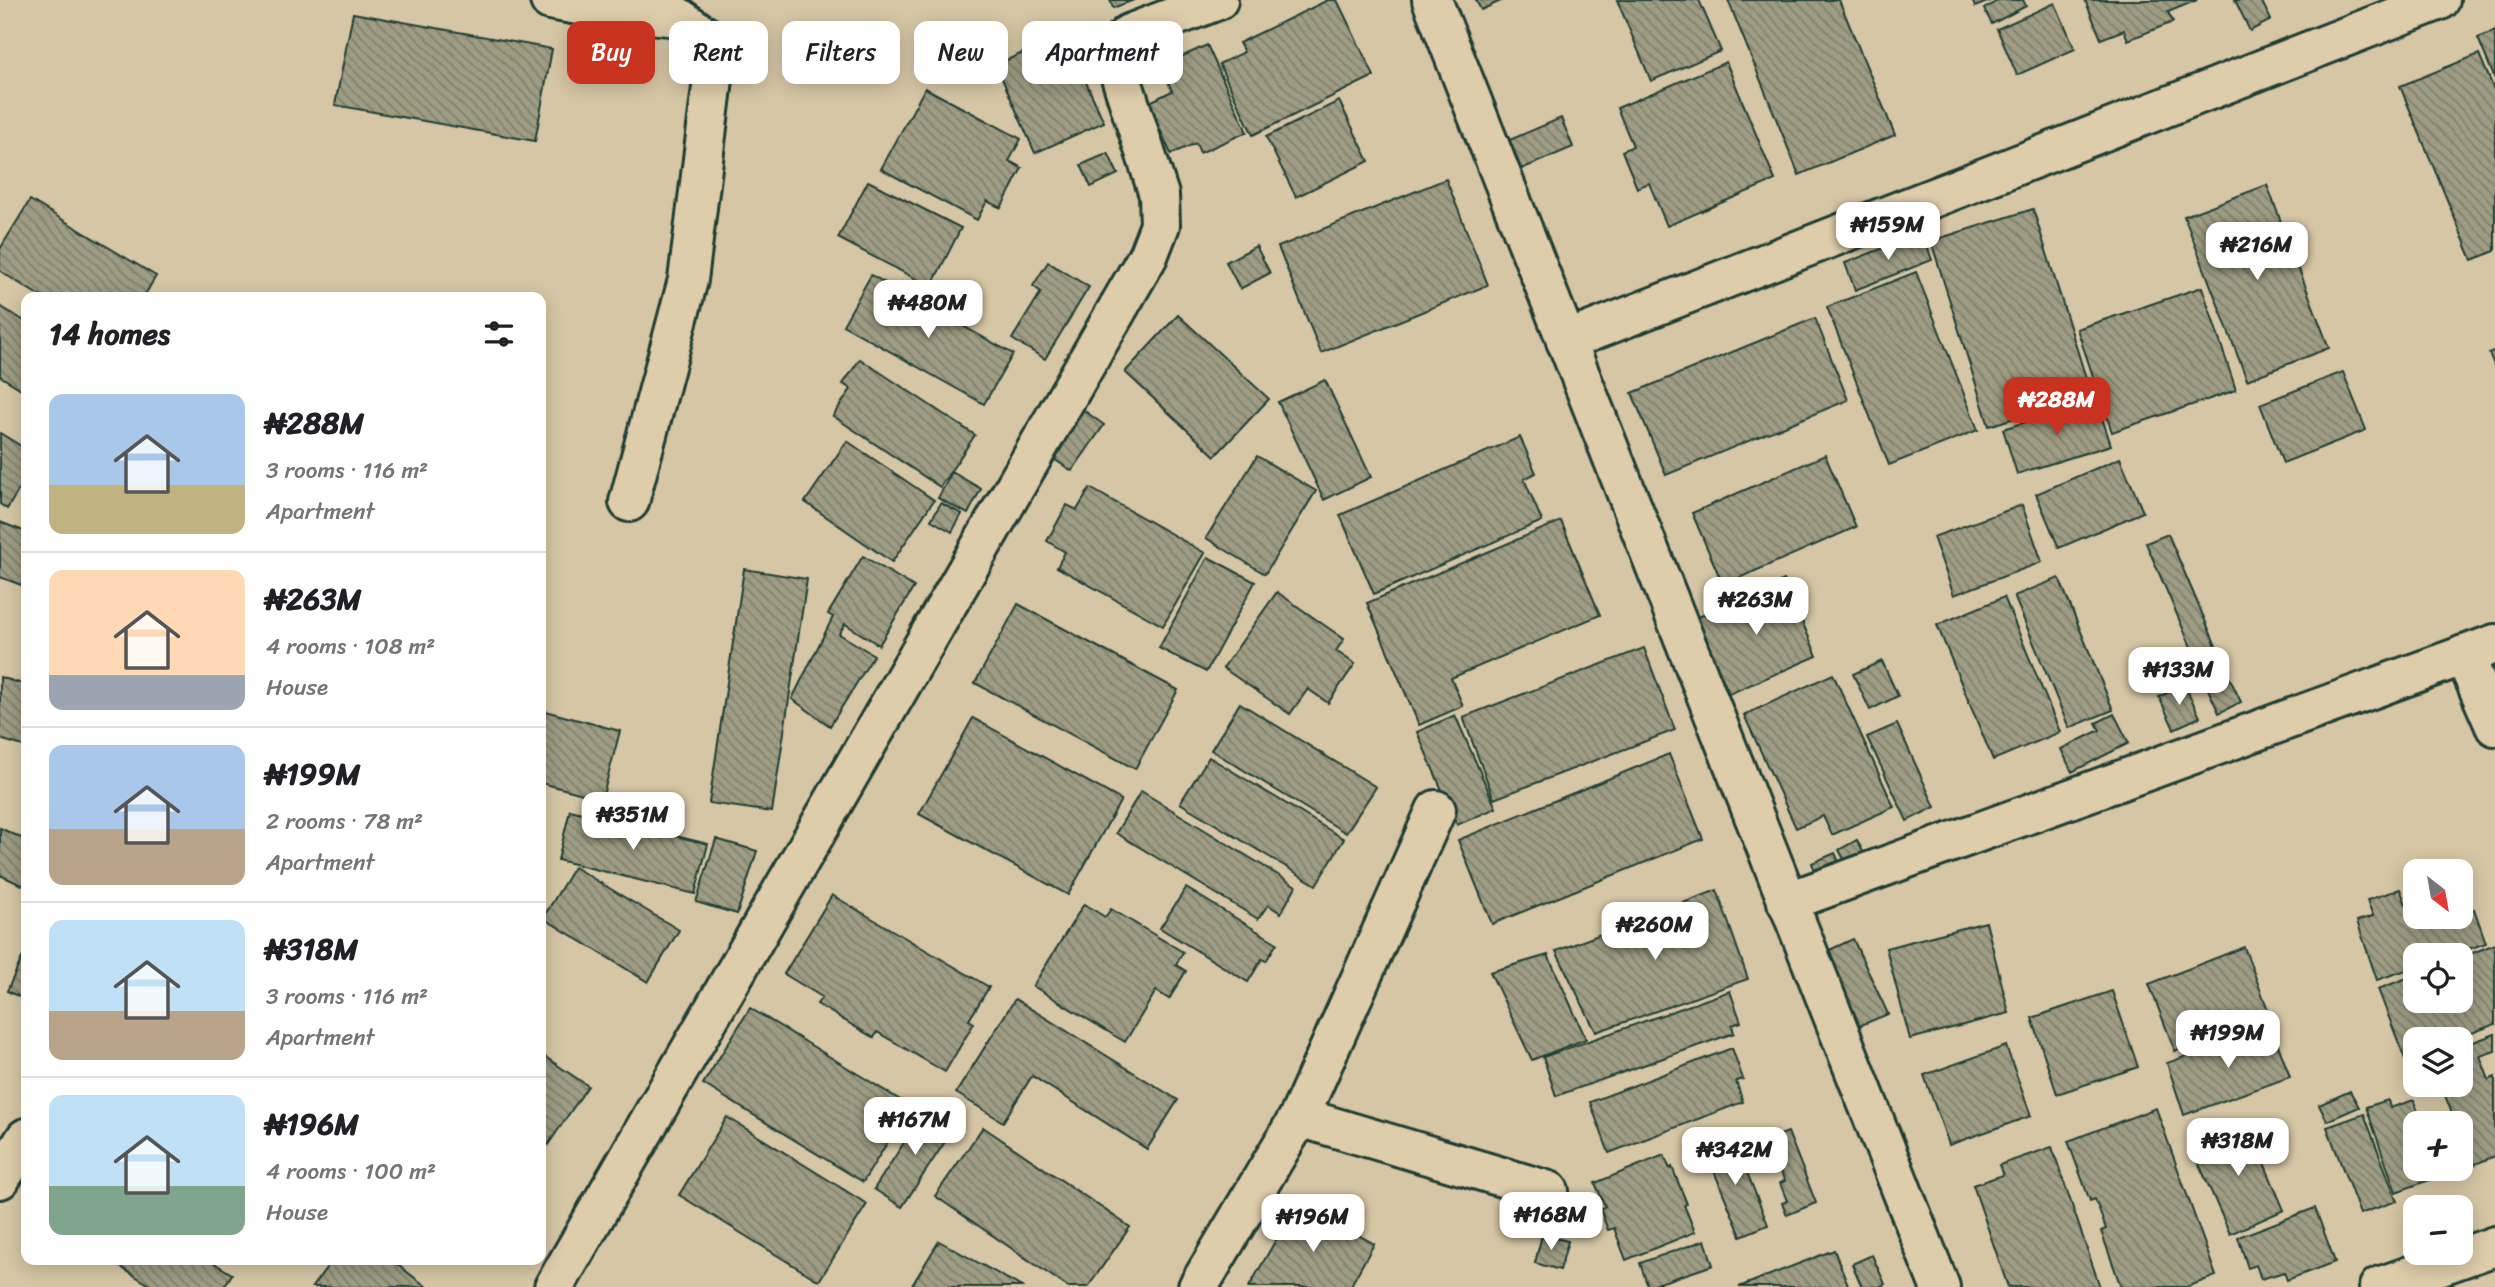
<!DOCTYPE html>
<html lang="en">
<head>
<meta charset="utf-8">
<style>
	:root { --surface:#fff; --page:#f6f6f6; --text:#202124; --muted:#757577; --line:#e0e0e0; --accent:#c8321e }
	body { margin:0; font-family:Sriracha,sans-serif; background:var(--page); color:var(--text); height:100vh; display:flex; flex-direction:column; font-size:26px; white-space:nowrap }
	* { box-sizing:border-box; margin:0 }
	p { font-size:23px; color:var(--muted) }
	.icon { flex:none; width:38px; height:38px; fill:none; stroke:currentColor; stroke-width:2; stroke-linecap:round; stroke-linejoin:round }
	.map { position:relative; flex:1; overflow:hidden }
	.panel { position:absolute; left:21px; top:292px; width:525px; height:973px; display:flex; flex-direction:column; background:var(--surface); border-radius:14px; box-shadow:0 4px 18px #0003 }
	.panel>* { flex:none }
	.top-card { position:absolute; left:567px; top:21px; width:665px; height:63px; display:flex; gap:14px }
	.needle { width:46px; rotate:149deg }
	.tools { position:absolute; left:2403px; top:859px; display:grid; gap:14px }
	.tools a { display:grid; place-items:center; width:70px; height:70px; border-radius:14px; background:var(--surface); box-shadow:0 4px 18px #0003; font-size:35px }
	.price { position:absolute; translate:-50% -60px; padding:0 16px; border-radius:14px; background:#fff; color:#222; font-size:23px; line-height:46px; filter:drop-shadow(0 2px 4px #0008) }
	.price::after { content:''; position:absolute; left:50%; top:42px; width:21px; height:16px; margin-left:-10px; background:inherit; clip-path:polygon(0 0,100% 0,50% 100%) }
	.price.on { background:var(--accent); color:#fff }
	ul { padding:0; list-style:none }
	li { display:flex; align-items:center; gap:21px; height:175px; padding:0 28px }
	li+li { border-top:2px solid var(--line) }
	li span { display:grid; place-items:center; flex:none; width:196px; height:140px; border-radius:14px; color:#555 }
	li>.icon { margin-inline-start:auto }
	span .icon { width:84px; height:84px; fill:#fffc; stroke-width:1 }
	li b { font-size:30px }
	h2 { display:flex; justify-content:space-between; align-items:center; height:84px; padding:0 28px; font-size:30px }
	.pill { padding:0 24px; border-radius:14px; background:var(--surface); box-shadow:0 4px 18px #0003; font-size:24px; line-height:63px }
	.pill.on { background:var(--accent); color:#fff }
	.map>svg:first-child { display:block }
	.building { fill:url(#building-back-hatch); stroke:#1f3d34; stroke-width:2 }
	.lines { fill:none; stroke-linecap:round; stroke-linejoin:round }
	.minor-casing { stroke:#1f3d34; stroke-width:44 }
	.minor { stroke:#deccaa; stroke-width:38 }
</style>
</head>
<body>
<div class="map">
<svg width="2495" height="1287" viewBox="0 0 2495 1287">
	<defs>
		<pattern id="building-back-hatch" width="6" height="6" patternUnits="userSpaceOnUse" patternTransform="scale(1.75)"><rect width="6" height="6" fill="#9e9c82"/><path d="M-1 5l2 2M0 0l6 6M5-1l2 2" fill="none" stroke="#80806b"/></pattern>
	</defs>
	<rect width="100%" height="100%" fill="#d6c6a5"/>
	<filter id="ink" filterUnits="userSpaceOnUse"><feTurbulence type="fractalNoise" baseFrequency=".0143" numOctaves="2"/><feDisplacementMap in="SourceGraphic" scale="14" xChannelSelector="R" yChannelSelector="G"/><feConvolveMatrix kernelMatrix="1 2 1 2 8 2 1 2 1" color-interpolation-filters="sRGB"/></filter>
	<g filter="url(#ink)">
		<g class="building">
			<path d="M1110,0H1134L1113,8Z"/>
			<path d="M1328,0H1337L1374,76L1253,135L1219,64L1244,52L1239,43Z"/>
			<path d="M1476,0H1503L1481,10Z"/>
			<path d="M1617,0H1699L1721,51L1651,81Z"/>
			<path d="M1728,0H1839L1895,135L1799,175Z"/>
			<path d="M1972,0H1992L1975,7Z"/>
			<path d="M1999,0H2023L2026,6L1992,24L1984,9Z"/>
			<path d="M2085,0H2197L2168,12L2173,22L2128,40L2124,30L2101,39Z"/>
			<path d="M2235,0H2261L2271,20L2250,31Z"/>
			<path d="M2055,3L2075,49L2017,75L1997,29Z"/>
			<path d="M353,13L552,49L535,141L335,105Z"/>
			<path d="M2495,31V79L2478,38Z"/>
			<path d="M1064,34L1104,122L1035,153L996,65Z"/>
			<path d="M1207,45L1247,132L1200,153L1196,143L1171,154L1148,103L1172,91L1161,66Z"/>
			<path d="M2479,54L2495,92V251L2472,260L2400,86Z"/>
			<path d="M1726,62L1775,180L1667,226L1649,183L1637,188L1622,151L1633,146L1617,108Z"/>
			<path d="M925,88L1021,139L1009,161L1022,168L1001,208L987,201L977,220L881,169Z"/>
			<path d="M1339,101L1369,161L1296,197L1266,137Z"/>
			<path d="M1561,118L1573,147L1517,171L1505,142Z"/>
			<path d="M1108,153L1118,174L1091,187L1081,165Z"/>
			<path d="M1446,179L1488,285L1321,353L1278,247Z"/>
			<path d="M868,181L961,228L931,287L838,238Z"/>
			<path d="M2267,185L2329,348L2247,380L2184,216Z"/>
			<path d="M30,200L156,276L143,298H43L0,271V249Z"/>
			<path d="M2033,209L2091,394L1989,426L1931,241Z"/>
			<path d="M1922,233L1932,260L1855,290L1845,263Z"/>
			<path d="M1256,246L1270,273L1240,289L1226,262Z"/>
			<path d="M1048,262L1089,287L1045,359L1012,339L1041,292L1033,286Z"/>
			<path d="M1916,272L1978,430L1889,465L1827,307Z"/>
			<path d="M871,275L1013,354L984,404L843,325Z"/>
			<path d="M2202,287L2236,390L2112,432L2077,329Z"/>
			<path d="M0,306L26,322V392L0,376Z"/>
			<path d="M1178,315L1269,399L1215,456L1125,372Z"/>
			<path d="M1815,318L1848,400L1666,475L1632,393Z"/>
			<path d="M2495,350V367L2489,353Z"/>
			<path d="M860,359L975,435L940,487L833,416L851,389L843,384Z"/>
			<path d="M2343,372L2366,430L2283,463L2260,404Z"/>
			<path d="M1325,380L1371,477L1324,500L1278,402Z"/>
			<path d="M2096,400L2111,445L2017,474L2003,429Z"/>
			<path d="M1082,409L1104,425L1072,471L1049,456Z"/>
			<path d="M0,433L26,449V478L7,509L0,504Z"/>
			<path d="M1520,437L1536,473L1524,479L1542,521L1374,594L1340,515Z"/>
			<path d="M847,441L934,500L892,562L805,502Z"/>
			<path d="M1825,455L1856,527L1723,585L1692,513Z"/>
			<path d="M1257,456L1316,491L1265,574L1206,538Z"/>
			<path d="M2120,458L2143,512L2059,548L2036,494Z"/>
			<path d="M952,472L981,489L968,514L938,498Z"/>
			<path d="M1090,488L1205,553L1163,626L1057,567L1065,552L1047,541L1067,505L1077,510Z"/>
			<path d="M941,503L962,514L952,532L931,520Z"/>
			<path d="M2022,505L2042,562L1954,595L1933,537Z"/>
			<path d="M1561,521L1600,615L1451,678L1463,706L1419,725L1367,603Z"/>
			<path d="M0,522L26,532V571L21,585L0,577Z"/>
			<path d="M2168,534L2216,646L2194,654L2146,543Z"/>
			<path d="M863,556L914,587L879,645L845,624L839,634L874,655L830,726L792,699L833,617L828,614Z"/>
			<path d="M1208,557L1255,582L1206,672L1159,648Z"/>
			<path d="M744,569L807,579L772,812L709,803Z"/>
			<path d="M2059,578L2113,710L2069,728L2014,596Z"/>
			<path d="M1784,580L1817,656L1729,694L1696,618Z"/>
			<path d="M1277,592L1344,639L1336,651L1355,664L1328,703L1308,689L1290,714L1223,668Z"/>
			<path d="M2004,597L2060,732L1993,760L1937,625Z"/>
			<path d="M1018,604L1178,690L1135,769L975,683Z"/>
			<path d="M1644,648L1675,730L1494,799L1463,717Z"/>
			<path d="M1882,661L1898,696L1870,710L1853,674Z"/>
			<path d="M2223,664L2241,702L2219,713L2201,674Z"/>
			<path d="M1833,674L1894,807L1832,835L1823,816L1796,828L1744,715Z"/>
			<path d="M0,677L26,685V747L0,739Z"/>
			<path d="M2184,684L2200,717L2174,729L2159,697Z"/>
			<path d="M1240,703L1376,787L1346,833L1211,750Z"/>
			<path d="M541,710L620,731L602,799L541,783Z"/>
			<path d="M2114,714L2129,743L2072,772L2061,749L2100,730L2096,723Z"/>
			<path d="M1455,715L1496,808L1457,825L1417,732Z"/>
			<path d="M973,718L1121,800L1068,895L919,814Z"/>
			<path d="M1897,724L1935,807L1907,821L1867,737Z"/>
			<path d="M1669,754L1703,839L1492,924L1458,840Z"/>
			<path d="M1209,757L1344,839L1316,885L1180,803Z"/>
			<path d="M1141,791L1296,886L1281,913L1268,905L1258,919L1116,833Z"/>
			<path d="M570,810L708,844L695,894L558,860Z"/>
			<path d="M0,828L26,840V887L0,875Z"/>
			<path d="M716,839L757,851L737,914L696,902Z"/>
			<path d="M1857,840L1868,862L1851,872L1839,850Z"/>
			<path d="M1835,853L1845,876L1820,885L1812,863Z"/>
			<path d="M574,867L679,930L648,982L543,918Z"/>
			<path d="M1186,888L1277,943L1266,961L1262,959L1248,982L1160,928Z"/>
			<path d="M2400,889L2406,904L2415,900V917H2460V903L2464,912L2474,909L2486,943L2449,956H2415V967L2377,980L2357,921L2373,916L2367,900Z"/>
			<path d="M1717,890L1748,979L1596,1032L1556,951Z"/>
			<path d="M832,895L989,987L969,1020L974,1023L945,1072L877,1032L874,1038L817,1004L822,997L784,974Z"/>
			<path d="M1084,904L1105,917L1111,909L1183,952L1176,965L1186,971L1169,999L1156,991L1125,1042L1033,986Z"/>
			<path d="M1986,922L2009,1013L1910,1039L1886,948Z"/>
			<path d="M1853,939L1888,1014L1859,1026L1825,952Z"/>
			<path d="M2495,944V1024L2454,1040H2415V1055L2405,1059L2378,989L2415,975V1001H2460V958Z"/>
			<path d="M2244,947L2270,1015L2175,1051L2149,984Z"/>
			<path d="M1548,955L1586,1039L1532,1060L1490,972Z"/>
			<path d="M22,958L26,960V1000L7,991Z"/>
			<path d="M1730,991L1741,1022L1732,1025L1734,1033L1556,1096L1543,1057Z"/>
			<path d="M2112,991L2138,1067L2057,1094L2032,1018Z"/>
			<path d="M1015,999L1178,1100L1147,1149L1032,1076L1003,1122L956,1093Z"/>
			<path d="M750,1008L910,1106L863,1182L703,1084Z"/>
			<path d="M2271,1026L2290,1077L2184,1115L2167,1063Z"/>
			<path d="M2495,1034V1051L2480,1056L2489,1080L2495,1077V1156L2473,1165L2460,1134V1124H2456L2441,1085H2460V1047Z"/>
			<path d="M2006,1046L2031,1116L1949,1145L1924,1075Z"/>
			<path d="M1732,1048L1743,1079L1736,1081L1743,1102L1609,1153L1590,1102Z"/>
			<path d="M541,1054L588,1086L547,1146L541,1142Z"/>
			<path d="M2350,1091L2359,1107L2327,1121L2319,1105Z"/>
			<path d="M2388,1100L2390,1108L2414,1100L2422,1124H2415V1169H2438L2441,1176L2396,1192L2366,1107Z"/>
			<path d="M927,1107L956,1125L902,1207L874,1189Z"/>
			<path d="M2156,1108L2216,1276L2187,1287H2121L2101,1231L2106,1229L2095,1199L2090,1201L2068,1141Z"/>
			<path d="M2364,1114L2397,1201L2360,1214L2327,1127Z"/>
			<path d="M727,1117L867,1204L819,1281L679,1195Z"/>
			<path d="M2246,1121L2284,1210L2230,1234L2191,1146Z"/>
			<path d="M983,1127L1130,1227L1088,1287H1068L935,1196Z"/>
			<path d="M1788,1132L1816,1203L1787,1215L1782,1203L1787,1201L1780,1183L1785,1181L1780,1171L1776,1173L1764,1141Z"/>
			<path d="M1722,1137L1732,1160L1740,1155L1768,1225L1741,1236L1711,1164L1705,1167L1700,1156L1709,1153L1706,1143Z"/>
			<path d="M2052,1147L2100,1287H2008L1973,1185L2003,1175L1999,1165Z"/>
			<path d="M1664,1155L1670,1169L1672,1167L1687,1204L1684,1205L1695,1232L1626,1260L1614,1228L1608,1230L1600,1209L1605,1206L1595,1183Z"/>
			<path d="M1298,1201L1374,1244L1350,1287H1249Z"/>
			<path d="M2315,1208L2335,1262L2287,1280L2284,1272L2261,1279L2256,1265L2248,1268L2238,1237Z"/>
			<path d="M1542,1235L1568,1241L1560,1270L1535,1263Z"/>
			<path d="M1705,1240L1713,1265L1648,1287L1640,1263Z"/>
			<path d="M939,1241L1022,1287H911Z"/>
			<path d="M1834,1250L1849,1287H1739Z"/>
			<path d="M1872,1255L1885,1284L1879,1287H1862L1852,1264Z"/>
			<path d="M109,1260H209L232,1274L224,1287H153Z"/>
			<path d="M332,1260H391L427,1287H312Z"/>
		</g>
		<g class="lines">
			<defs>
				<g id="minor">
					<path d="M550,0L595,8L678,17L705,36L714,71L688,280L629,502"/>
					<path d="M1432,0L1940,1287"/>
					<path d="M1566,341L2440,0"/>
					<path d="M2464,655L2495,726"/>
					<path d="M1787,902L2495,644"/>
					<path d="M1299,1117L1549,1191"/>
					<path d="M0,1179L26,1138"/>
					<path d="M554,1287L1148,256L1160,225L1159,195L1116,62L1119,43L1129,34L1218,0"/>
					<path d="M1198,1287L1299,1117L1436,810"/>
					<path d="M2379,1287L2495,1246"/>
				</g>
			</defs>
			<use href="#minor" class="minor-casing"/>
			<use href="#minor" class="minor"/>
		</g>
	</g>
</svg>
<div class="tools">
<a><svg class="needle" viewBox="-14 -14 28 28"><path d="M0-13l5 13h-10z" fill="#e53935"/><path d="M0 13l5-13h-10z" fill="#757577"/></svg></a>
<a><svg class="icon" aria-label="locate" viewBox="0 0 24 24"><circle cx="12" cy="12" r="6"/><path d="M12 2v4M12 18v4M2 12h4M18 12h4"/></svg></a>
<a><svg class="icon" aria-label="layers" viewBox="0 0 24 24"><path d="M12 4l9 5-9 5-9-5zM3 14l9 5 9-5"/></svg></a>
<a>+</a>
<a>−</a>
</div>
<b class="price" style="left:1888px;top:262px">₦159M</b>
<b class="price" style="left:2257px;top:282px">₦216M</b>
<b class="price" style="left:928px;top:340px">₦480M</b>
<b class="price on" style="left:2057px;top:437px">₦288M</b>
<b class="price" style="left:1756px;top:637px">₦263M</b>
<b class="price" style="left:2179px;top:707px">₦133M</b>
<b class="price" style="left:633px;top:852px">₦351M</b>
<b class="price" style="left:1655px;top:962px">₦260M</b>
<b class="price" style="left:2228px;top:1070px">₦199M</b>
<b class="price" style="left:915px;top:1157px">₦167M</b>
<b class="price" style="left:2238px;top:1178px">₦318M</b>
<b class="price" style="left:1735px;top:1187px">₦342M</b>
<b class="price" style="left:1551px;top:1252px">₦168M</b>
<b class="price" style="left:1313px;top:1254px">₦196M</b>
<div class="top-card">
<a class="pill on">Buy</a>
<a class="pill">Rent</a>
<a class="pill">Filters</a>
<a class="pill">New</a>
<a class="pill">Apartment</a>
</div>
<section class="panel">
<h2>14 homes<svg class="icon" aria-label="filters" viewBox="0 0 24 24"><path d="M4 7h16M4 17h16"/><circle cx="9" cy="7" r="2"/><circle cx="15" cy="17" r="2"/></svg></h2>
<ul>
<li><span style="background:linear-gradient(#a9c7e8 65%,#c2b280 0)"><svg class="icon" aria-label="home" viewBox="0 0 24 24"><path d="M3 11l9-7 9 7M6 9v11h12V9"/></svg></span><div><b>₦288M</b><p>3 rooms · 116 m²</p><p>Apartment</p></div></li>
<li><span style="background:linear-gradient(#ffd9b3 75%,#9aa5b1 0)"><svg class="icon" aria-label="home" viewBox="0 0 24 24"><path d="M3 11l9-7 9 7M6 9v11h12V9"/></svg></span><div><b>₦263M</b><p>4 rooms · 108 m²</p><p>House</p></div></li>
<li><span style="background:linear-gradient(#a9c7e8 60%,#b9a48a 0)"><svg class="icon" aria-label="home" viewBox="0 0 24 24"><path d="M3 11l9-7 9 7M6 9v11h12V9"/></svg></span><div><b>₦199M</b><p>2 rooms · 78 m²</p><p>Apartment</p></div></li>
<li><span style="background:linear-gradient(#bfe0f5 65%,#b9a48a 0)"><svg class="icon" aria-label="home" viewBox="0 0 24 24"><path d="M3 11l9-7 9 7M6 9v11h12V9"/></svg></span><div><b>₦318M</b><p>3 rooms · 116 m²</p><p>Apartment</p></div></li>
<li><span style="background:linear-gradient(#bfe0f5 65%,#7fa58c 0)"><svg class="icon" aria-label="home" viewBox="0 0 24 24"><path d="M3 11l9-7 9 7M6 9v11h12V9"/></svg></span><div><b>₦196M</b><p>4 rooms · 100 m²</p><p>House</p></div></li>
</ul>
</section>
</div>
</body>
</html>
